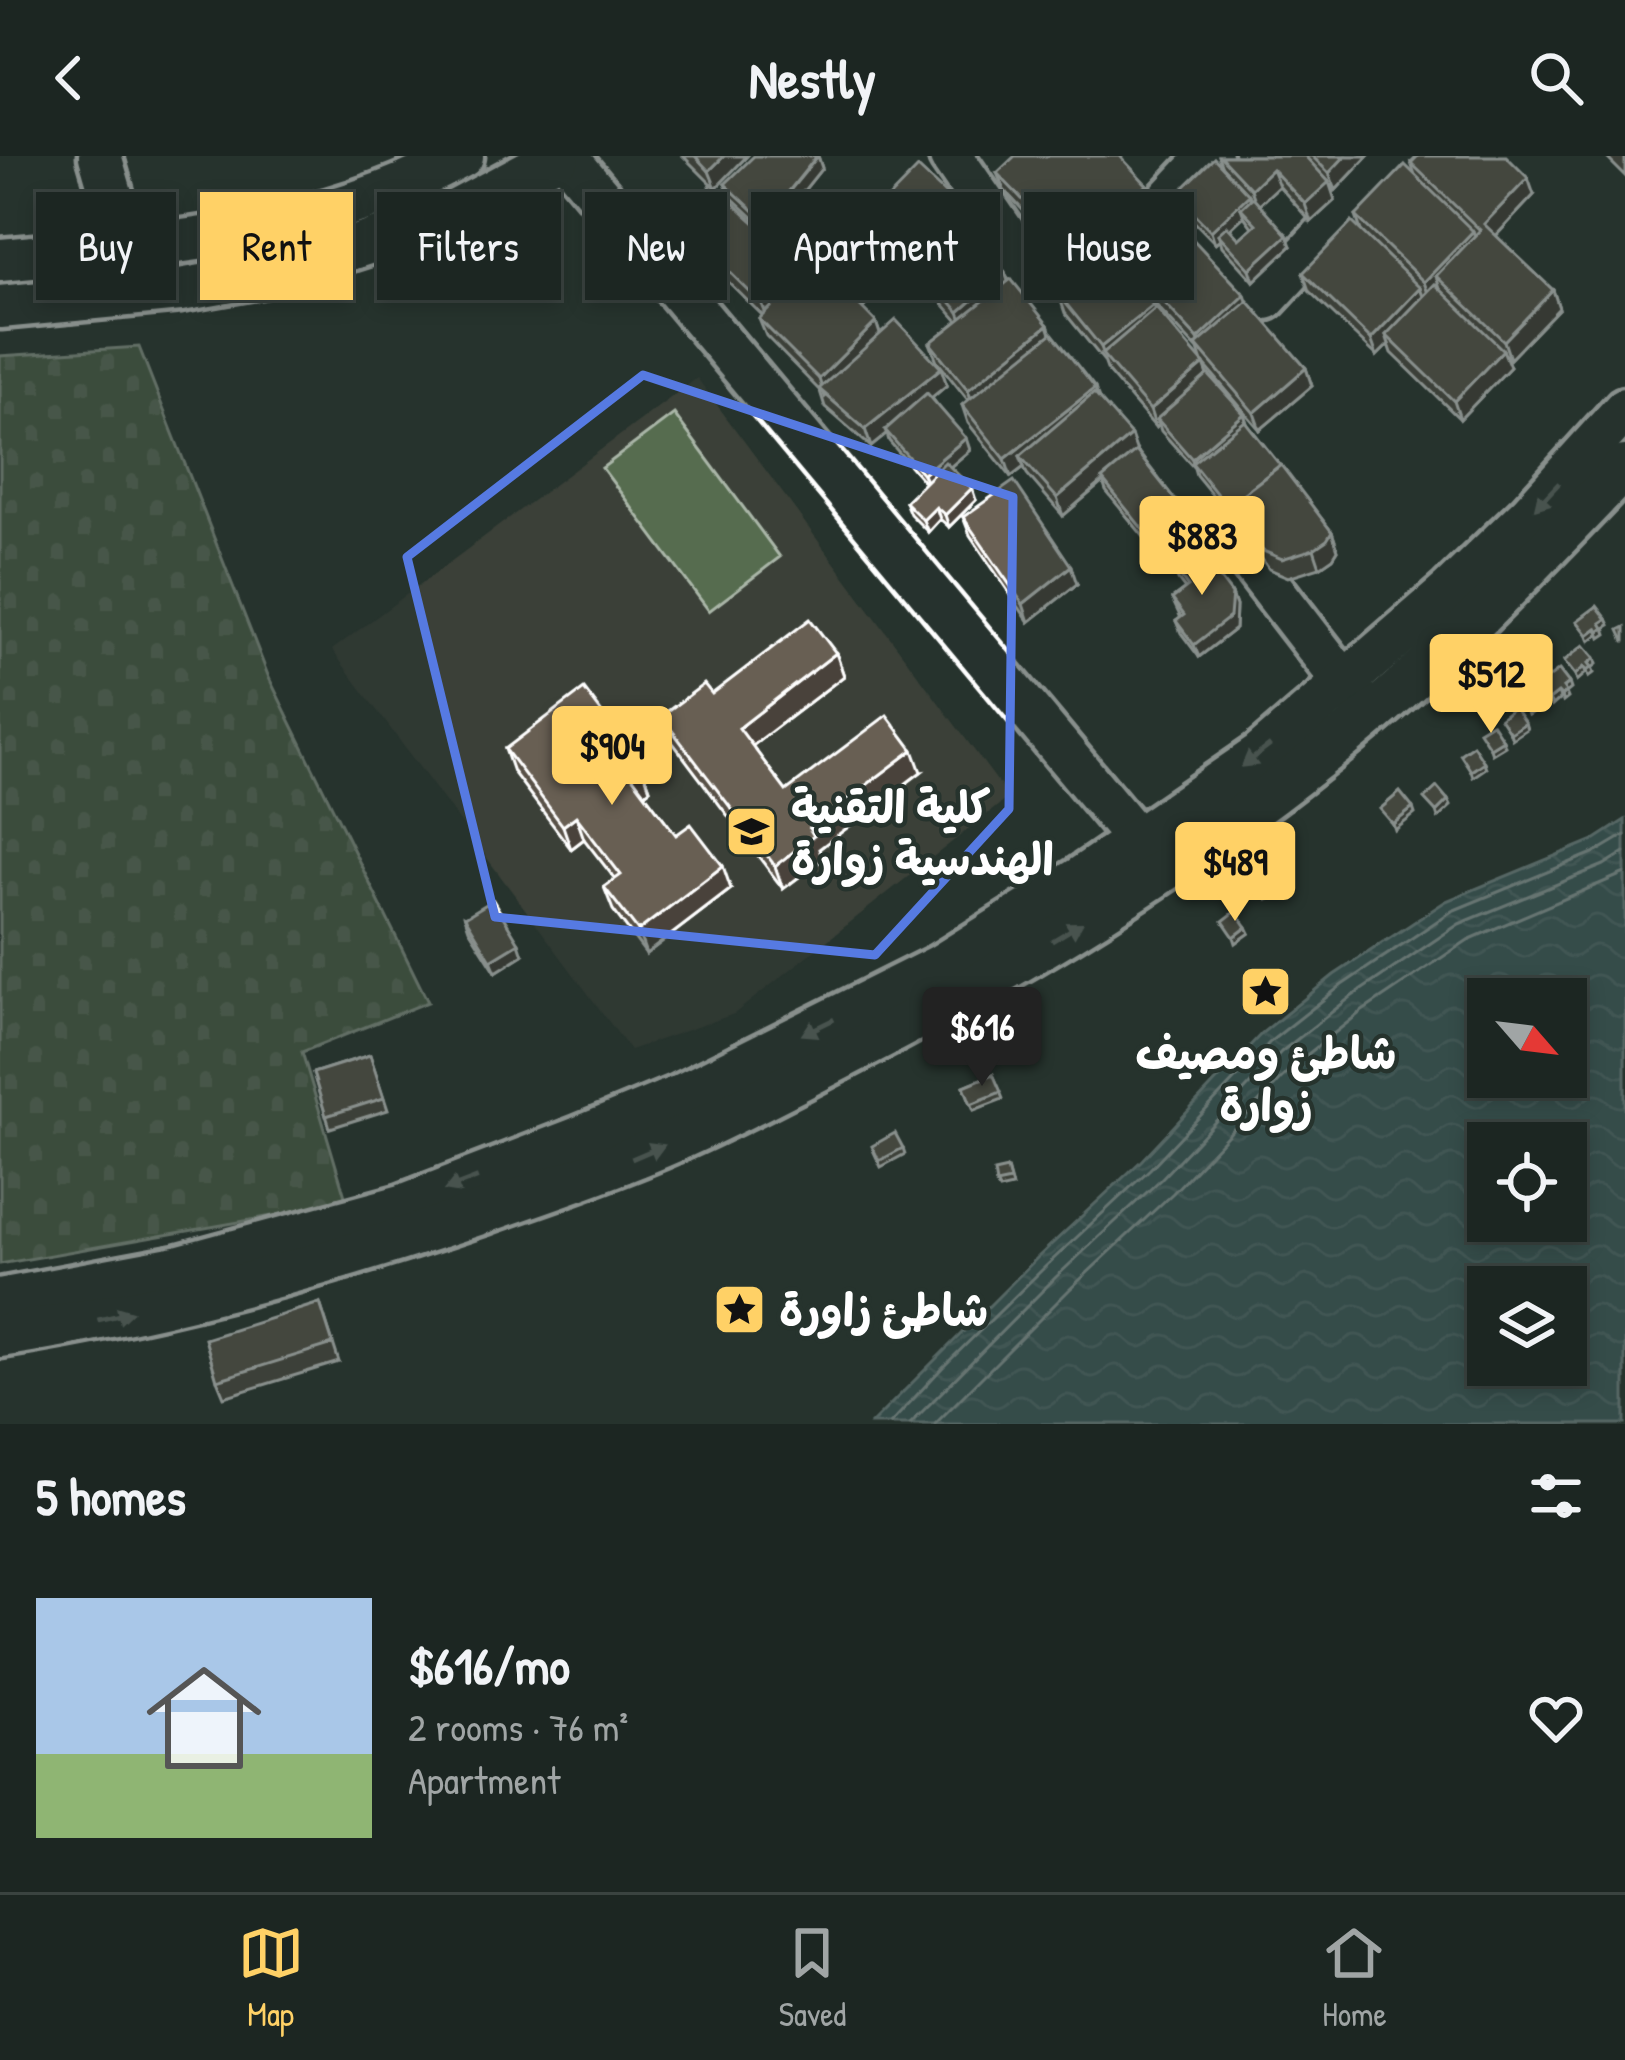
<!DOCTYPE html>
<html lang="en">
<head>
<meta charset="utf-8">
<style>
	:root { --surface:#1c2622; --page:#252e2a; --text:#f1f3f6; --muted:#a0a5a5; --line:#3a4340; --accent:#ffd166 }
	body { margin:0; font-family:"Patrick Hand","Playpen Sans Arabic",sans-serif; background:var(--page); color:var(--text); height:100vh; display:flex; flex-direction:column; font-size:45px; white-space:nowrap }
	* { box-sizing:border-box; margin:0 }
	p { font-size:39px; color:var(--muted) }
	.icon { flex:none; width:66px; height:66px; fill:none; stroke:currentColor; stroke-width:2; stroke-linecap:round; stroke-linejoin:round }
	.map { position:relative; height:1268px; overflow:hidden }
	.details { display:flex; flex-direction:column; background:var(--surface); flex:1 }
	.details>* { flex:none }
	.hud { position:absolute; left:36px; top:36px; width:1554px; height:108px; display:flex; gap:24px }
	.needle { width:78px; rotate:118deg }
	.buttons { position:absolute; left:1467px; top:822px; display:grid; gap:24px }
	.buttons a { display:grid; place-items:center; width:120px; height:120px; border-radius:0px; background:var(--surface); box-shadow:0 6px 18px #0003,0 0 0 3px var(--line); font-size:60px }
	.price { position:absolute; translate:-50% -102px; padding:0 27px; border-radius:12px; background:var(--accent); color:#111; font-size:39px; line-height:78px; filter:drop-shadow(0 3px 6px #0008) }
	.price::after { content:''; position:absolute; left:50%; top:72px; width:36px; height:27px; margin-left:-18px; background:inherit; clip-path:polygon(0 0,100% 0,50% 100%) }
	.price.current { background:#222; color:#fff }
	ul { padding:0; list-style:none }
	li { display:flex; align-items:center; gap:36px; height:300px; padding:0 36px }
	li+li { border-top:3px solid var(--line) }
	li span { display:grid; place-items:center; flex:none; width:336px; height:240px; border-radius:0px; color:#555 }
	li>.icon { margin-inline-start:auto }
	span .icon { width:144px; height:144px; fill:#fffc; stroke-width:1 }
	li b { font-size:51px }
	h2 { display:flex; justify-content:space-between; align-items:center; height:144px; padding:0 36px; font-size:51px }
	.pill { padding:0 42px; border-radius:0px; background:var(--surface); box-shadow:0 6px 18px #0003,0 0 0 3px var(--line); font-size:42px; line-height:108px }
	.pill.current { background:var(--accent); color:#111 }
	header { display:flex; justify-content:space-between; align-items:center; height:156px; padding:0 36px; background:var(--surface); font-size:54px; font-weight:700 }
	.menu { display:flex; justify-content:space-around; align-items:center; height:168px; border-top:3px solid var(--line); background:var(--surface); font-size:33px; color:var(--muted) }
	.menu a { display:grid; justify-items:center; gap:6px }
	.menu .current { color:var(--accent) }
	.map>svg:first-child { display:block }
	.built { fill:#3a4038 }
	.cemetery { fill:url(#cemetery-stones); stroke:#aab6a8; stroke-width:3 }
	.pitch { fill:#566c50; stroke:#aab6a8; stroke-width:3 }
	.water { fill:url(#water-waves); stroke:#91a6a7; stroke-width:3; fill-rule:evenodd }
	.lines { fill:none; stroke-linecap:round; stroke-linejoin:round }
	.shore { stroke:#b5c4c4; stroke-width:3 }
	.minor-casing { stroke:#fff; stroke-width:51 }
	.minor { stroke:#26332d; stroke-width:42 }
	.wall { fill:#595147; stroke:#fff; stroke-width:3; fill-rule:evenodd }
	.shaded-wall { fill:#49423a; stroke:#fff; stroke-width:3 }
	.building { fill:#685e53; stroke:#fff; stroke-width:3 }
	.oneway { fill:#727a76 }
	.marked { fill:none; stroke:#567ae2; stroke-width:9; stroke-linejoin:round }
	.labels { text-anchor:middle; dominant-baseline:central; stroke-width:9; stroke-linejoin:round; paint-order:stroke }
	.poi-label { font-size:45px; font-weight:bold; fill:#fff; stroke:#26332d; text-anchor:start }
</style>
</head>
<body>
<header><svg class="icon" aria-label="back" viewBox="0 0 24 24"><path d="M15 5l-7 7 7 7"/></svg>Nestly<svg class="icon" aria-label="search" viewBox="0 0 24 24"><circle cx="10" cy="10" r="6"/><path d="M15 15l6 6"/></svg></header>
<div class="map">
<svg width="1625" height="1268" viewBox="0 0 1625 1268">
	<defs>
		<pattern id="cemetery-stones" width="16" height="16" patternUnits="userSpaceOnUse" patternTransform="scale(3)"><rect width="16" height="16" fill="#566c50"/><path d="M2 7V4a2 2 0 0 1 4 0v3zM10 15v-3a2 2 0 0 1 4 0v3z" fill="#6f826a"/></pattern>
		<pattern id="water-waves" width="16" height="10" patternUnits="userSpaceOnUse" patternTransform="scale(3)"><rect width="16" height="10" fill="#476b6c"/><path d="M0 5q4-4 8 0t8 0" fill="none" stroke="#638182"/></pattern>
	</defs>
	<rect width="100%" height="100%" fill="#26332d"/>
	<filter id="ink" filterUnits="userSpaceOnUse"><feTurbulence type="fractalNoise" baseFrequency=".00833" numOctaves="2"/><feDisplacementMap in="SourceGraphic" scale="24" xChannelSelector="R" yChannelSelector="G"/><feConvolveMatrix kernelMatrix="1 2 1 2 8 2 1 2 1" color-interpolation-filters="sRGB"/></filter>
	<g filter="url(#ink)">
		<path class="built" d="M697,222L1009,641L734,858L630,894L332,494Z"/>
		<path class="cemetery" d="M139,191L269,522L428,846L302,896L347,1047L0,1108V200Z"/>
		<path class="pitch" d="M674,258L780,401L709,455L602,312Z"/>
		<path class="water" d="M1625,664V1268H871L1038,1101L1141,1005L1262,877L1334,819L1446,745L1594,684ZM1488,843H1566V921H1488ZM1488,987H1566V1065H1488ZM1488,1131H1566V1209H1488Z"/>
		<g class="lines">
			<g class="shore">
				<path d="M890,1268L942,1212L1046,1110L1150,1013L1271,885L1342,829L1452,755L1598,695L1625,679"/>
				<path d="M910,1268L1056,1121L1160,1024L1281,896L1351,841L1459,768L1604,709L1625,696"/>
				<path d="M935,1268L1069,1134L1173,1037L1293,910L1361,856L1468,784L1625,717"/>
			</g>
			<defs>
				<g id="minor">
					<path d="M100,0L135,120"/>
					<path d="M566,0L1137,684"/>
					<path d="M951,0L1054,150L1360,547"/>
					<path d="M1165,48L1266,142L1398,0"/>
					<path d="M0,104C157,90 322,79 462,0"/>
					<path d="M1069,136L1165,48L1210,0"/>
					<path d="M0,151L180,134L271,118L368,87L456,55L558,0"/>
					<path d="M0,1144L177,1111L402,1050L579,982L678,941L940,810L1079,723L1260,599L1450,435L1529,359L1625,253"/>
					<path d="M0,1180C165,1154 326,1110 484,1056C549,1033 615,1011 678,983C741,955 802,922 864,890C1037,801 1203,698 1354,573C1452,493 1538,402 1625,311"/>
				</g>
			</defs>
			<use href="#minor" class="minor-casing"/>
			<use href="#minor" class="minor"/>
		</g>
		<g class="wall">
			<path d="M683,0H747L716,32L801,108L805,118L827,117L824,108L905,92L910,104L862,153L876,166L880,178L947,229L932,242L970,294L950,311L976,344L949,371L940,363L928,376L910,358L905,346L925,327L889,285L887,278L871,291L825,251L820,235L766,180L759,163L763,160L693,91L686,73L711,28Z"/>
			<path d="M818,0L822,12L770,77L730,40L725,28Z"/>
			<path d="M1218,0H1368L1336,34L1330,28L1335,44L1311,66L1279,30L1259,48L1291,90L1254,125L1222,90L1220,83L1215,87L1180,51L1176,39L1222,11ZM1244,60L1252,71L1239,83L1230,73Z"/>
			<path d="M1605,0H1625V20Z"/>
			<path d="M1411,7L1534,39L1496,80L1553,134L1559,152L1510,203L1505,198L1510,211L1460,263L1392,197L1389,188L1377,200L1309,135L1303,117L1361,75L1356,60L1415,19Z"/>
			<path d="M997,17L1154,46L1103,95L1074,64L1052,85L1004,34Z"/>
			<path d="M949,41L954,53L930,78L1008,125L1048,169L1051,178L1196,376L1163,404L1106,335L1103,326L1063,360L1027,318L1024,311L1011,321L968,267L962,249L968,244L937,205L930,187L958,165L914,115L908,98L914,92L884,64L879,52Z"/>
			<path d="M1114,92L1247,146L1306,212L1312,230L1260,274L1202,206L1198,194L1129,120L1208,218L1244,258L1247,268L1332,376L1338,394L1333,402L1320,411L1288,421L1269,413L1233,362L1232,363L1196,319L1194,312L1161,275L1159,269L1156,272L1108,216L1104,205L1065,157L1059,139L1119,108Z"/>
			<path d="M963,361L1077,428L1029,466L970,379Z"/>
			<path d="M1174,412L1232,438L1236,450L1235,473L1199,501L1181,477L1176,465L1181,462L1172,443L1185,433L1178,424Z"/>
			<path d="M836,497L844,520L752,590L786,635L921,616L819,693L823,703L783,733L670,583L661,560L712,538Z"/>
			<path d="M505,593L642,610L650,633L644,637L676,679L731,733L646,798L613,754L604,731L615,723L584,683L571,693L513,616Z"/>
			<path d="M1276,716L1284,737L1268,744L1260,723Z"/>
			<path d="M465,761L523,799L496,816L469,773Z"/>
			<path d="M370,899L388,954L330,972L313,917Z"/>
			<path d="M993,918L1003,943L974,954L964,930Z"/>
			<path d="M903,992L905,998L881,1011L874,996Z"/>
			<path d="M1007,1013L1012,1031L999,1034L996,1028Z"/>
			<path d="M320,1147L339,1206L224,1241L217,1224Z"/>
		</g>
		<g class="shaded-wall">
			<path d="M724,0H747L716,32L709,15Z"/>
			<path d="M818,0L822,12L770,77L765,65Z"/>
			<path d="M1345,0H1368L1336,34L1329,17Z"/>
			<path d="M1272,13L1279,30L1257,50L1251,33Z"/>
			<path d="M1528,22L1534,39L1490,86L1484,68Z"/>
			<path d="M1329,26L1335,44L1311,66L1305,48Z"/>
			<path d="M1147,29L1154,46L1103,95L1097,77Z"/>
			<path d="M1249,39L1253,51L1241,52L1244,60L1221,82L1218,78L1220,83L1215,87L1211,75Z"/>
			<path d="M949,41L954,53L915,94L911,82Z"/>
			<path d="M1067,46L1074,64L1052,85L1045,67Z"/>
			<path d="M1473,75L1479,92L1436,120L1440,133L1430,143L1424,126Z"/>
			<path d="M1287,79L1291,90L1254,125L1250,113Z"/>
			<path d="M905,92L910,104L862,153L857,141Z"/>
			<path d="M801,108L807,126L769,166L762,148Z"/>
			<path d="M1005,116L1011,134L966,174L959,156Z"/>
			<path d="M1420,132L1426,149L1386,179L1389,188L1377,200L1371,183Z"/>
			<path d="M1553,134L1559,152L1510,203L1504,185Z"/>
			<path d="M1245,139L1251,157L1202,196L1198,183Z"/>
			<path d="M1153,149L1159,166L1105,202L1101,191Z"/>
			<path d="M876,166L882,184L825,241L819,223Z"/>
			<path d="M1048,169L1054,187L974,252L968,234Z"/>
			<path d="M1503,194L1510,211L1460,263L1454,245Z"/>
			<path d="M1204,208L1210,225L1157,263L1159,269L1156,272L1150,254Z"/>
			<path d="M941,212L947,229L888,277L885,274L887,278L871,291L865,273Z"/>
			<path d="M1306,212L1312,230L1260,274L1254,257Z"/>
			<path d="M1095,232L1101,249L1020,300L1024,311L1011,321L1005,303Z"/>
			<path d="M1244,258L1248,270L1194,310L1192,303Z"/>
			<path d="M1131,279L1137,296L1063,360L1057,342Z"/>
			<path d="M966,282L970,294L928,330L923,318Z"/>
			<path d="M972,332L976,344L949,371L945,359Z"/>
			<path d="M936,351L940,363L928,376L923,364Z"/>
			<path d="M1192,365L1196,376L1163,404L1158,392Z"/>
			<path d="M1332,376L1338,394L1333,402L1320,411L1314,393Z"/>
			<path d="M1071,410L1077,428L1029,466L1023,448Z"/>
			<path d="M1232,438L1236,450L1235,473L1199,501L1194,489Z"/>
			<path d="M1607,463L1610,469L1605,472L1607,478L1601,482L1599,476L1601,467Z"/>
			<path d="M1597,472L1599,478L1590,485L1588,479Z"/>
			<path d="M836,497L844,520L747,594L739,572Z"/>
			<path d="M1595,502L1597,508L1592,512L1594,517L1589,521L1587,515L1589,507Z"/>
			<path d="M1584,511L1586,517L1577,525L1575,519Z"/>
			<path d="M1569,527L1571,533L1566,537L1568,542L1563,546L1561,540L1563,532Z"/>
			<path d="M1558,537L1560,543L1552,550L1549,544Z"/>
			<path d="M1540,544L1542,550L1528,559L1526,553Z"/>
			<path d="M1525,567L1527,573L1512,583L1510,577Z"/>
			<path d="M1503,584L1505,590L1492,598L1490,592Z"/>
			<path d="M913,594L921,616L819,693L823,703L783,733L775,710L809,672Z"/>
			<path d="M1484,606L1486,612L1473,621L1471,615Z"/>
			<path d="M642,610L650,633L639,642L631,619Z"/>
			<path d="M1448,644L1451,650L1438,662L1436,656Z"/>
			<path d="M1413,652L1415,658L1395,674L1393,668Z"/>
			<path d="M576,660L584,683L571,693L563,670Z"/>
			<path d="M723,710L731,733L646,798L638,775Z"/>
			<path d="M1247,771L1250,777L1236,787L1234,781Z"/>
			<path d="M519,787L523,799L496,816L491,804Z"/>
		</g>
		<g class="building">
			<path d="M695,0H724L709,15Z"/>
			<path d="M754,0H817L765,65L725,28Z"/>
			<path d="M1015,0H1120L1147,29L1097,77L1067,46L1045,67L997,17Z"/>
			<path d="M1220,0H1305L1329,26L1305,48L1272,13L1251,33Z"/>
			<path d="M1312,0H1345L1329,17Z"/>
			<path d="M1418,0H1506L1528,22L1484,68L1553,134L1504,185L1436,120L1480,74L1411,7Z"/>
			<path d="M1214,2L1249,39L1211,75L1176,39Z"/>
			<path d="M1405,9L1473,75L1424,126L1356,60Z"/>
			<path d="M918,12L949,41L911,82L879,52Z"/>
			<path d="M712,28L801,108L762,148L686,73Z"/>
			<path d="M1253,41L1287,79L1250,113L1218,78L1227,70L1239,83L1256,68L1241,52Z"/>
			<path d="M1161,49L1245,139L1198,183L1114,92Z"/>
			<path d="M953,57L1005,116L959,156L908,98Z"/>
			<path d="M872,60L905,92L857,141L824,108Z"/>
			<path d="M1352,66L1420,132L1371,183L1303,117Z"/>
			<path d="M1111,97L1153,149L1101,191L1059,139Z"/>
			<path d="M817,106L876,166L819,223L759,163Z"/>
			<path d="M1011,123L1048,169L968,234L930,187Z"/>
			<path d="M1435,128L1503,194L1454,245L1386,179Z"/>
			<path d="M1248,145L1306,212L1254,257L1196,189Z"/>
			<path d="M1156,152L1204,208L1150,254L1102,198Z"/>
			<path d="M896,164L941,212L865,273L819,233Z"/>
			<path d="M1052,177L1095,232L1005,303L962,249Z"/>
			<path d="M1208,218L1244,258L1192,303L1157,263Z"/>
			<path d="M927,237L966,282L923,318L885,274Z"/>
			<path d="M1094,237L1131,279L1057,342L1020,300Z"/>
			<path d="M1245,265L1280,309L1227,351L1192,307Z"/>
			<path d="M1136,295L1192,365L1158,392L1102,323Z"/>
			<path d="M945,306L972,332L945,359L936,351L923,364L905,346Z"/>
			<path d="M1281,309L1332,376L1327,384L1314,393L1282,403L1263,395L1228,349Z"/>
			<path d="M1014,325L1071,410L1023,448L963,361Z"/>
			<path d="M1198,394L1232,438L1230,461L1194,489L1176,465L1184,459L1172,443L1188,431L1174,412Z"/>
			<path d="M1597,450L1607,463L1601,467L1604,472L1599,476L1597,472L1588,479L1577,465Z"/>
			<path d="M810,463L836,497L739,572L786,635L887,559L913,594L809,672L814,680L775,710L661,560L704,528L712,538Z"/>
			<path d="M1625,471V485H1624L1619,474Z"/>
			<path d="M1584,489L1595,502L1589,507L1592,511L1587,515L1584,511L1575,519L1564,505Z"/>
			<path d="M1559,514L1569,527L1563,532L1566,536L1561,540L1558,537L1549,544L1538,530Z"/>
			<path d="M1530,529L1540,544L1526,553L1516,538Z"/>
			<path d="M584,533L642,610L631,619L676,679L691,668L723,710L638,775L604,731L621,719L576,660L563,670L505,593Z"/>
			<path d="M1514,551L1525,567L1510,577L1500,562Z"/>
			<path d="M1492,567L1503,584L1490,592L1479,575Z"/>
			<path d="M1473,589L1484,606L1471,615L1460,598Z"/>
			<path d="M1437,631L1448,644L1436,656L1424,643Z"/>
			<path d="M1400,636L1413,652L1393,668L1380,653Z"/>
			<path d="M1276,716L1282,731L1266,737L1260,723Z"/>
			<path d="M493,744L519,787L491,804L465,761Z"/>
			<path d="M1236,755L1247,771L1234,781L1223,765Z"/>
			<path d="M370,899L384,942L326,960L313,917Z"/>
			<path d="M993,918L1001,936L971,948L964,930Z"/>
			<path d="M895,977L903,992L879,1005L872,990Z"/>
			<path d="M1007,1013L1010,1025L996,1028L994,1016Z"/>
			<path d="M320,1147L333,1188L217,1224L205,1183Z"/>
		</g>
		<defs><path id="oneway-solid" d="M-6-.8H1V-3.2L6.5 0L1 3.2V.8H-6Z" transform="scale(3)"/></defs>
		<g class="oneway">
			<use href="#oneway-solid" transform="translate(1547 340) rotate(133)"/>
			<use href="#oneway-solid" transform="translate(1256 600) rotate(143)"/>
			<use href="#oneway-solid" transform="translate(1067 776) rotate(-31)"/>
			<use href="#oneway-solid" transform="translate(818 871) rotate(154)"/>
			<use href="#oneway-solid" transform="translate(648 996) rotate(-23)"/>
			<use href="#oneway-solid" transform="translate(461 1028) rotate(159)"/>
			<use href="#oneway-solid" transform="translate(115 1160) rotate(-13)"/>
		</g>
	</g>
	<path d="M0 0H1625V1268H0ZM643,219L1013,341L1009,653L875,799L495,761L407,401Z" fill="#26332d" fill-opacity=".55" fill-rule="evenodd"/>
	<path class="marked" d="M643,219L1013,341L1009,653L875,799L495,761L407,401Z"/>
	<defs>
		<symbol id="university-square" viewBox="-11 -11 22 22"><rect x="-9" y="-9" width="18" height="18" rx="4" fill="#ffd166" stroke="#26332d"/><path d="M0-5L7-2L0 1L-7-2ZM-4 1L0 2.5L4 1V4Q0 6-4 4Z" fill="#111"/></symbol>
		<symbol id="sight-square" viewBox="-11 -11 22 22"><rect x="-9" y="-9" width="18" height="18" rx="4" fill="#ffd166" stroke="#26332d"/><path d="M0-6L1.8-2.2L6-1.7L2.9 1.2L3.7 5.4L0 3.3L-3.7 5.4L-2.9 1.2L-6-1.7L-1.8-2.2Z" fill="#111"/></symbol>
	</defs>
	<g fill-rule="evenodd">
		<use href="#university-square" x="722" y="646" width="59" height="59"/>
		<use href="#sight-square" x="1236" y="806" width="59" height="59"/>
		<use href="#sight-square" x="710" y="1124" width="59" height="59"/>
	</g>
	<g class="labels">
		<g class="poi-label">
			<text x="791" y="650">كلية التقنية<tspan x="791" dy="52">الهندسية زوارة</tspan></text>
			<text x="1266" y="896" text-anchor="middle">شاطئ ومصيف<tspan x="1266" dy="52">زوارة</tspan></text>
			<text x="779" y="1153">شاطئ زاورة</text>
		</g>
	</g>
</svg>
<div class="buttons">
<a><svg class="needle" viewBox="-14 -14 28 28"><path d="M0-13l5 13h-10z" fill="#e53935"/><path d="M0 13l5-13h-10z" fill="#a0a5a5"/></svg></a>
<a><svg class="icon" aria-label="locate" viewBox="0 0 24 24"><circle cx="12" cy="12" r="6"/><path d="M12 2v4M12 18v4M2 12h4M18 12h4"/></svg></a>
<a><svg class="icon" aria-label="layers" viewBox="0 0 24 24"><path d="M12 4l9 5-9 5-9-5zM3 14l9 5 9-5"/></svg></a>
</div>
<b class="price" style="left:1202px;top:442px">$883</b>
<b class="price" style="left:1491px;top:580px">$512</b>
<b class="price" style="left:612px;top:652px">$904</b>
<b class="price" style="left:1235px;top:768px">$489</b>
<b class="price current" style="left:982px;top:933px">$616</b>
<div class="hud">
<a class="pill">Buy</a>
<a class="pill current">Rent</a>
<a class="pill">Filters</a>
<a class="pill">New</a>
<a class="pill">Apartment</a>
<a class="pill">House</a>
</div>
</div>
<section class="details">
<h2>5 homes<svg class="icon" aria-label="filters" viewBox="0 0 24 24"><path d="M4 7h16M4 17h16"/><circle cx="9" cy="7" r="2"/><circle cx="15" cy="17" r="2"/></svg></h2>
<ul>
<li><span style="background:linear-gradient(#a9c7e8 65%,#8fb573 0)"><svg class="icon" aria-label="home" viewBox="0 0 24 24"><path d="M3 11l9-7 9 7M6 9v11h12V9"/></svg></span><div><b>$616/mo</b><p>2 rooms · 76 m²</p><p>Apartment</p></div><svg class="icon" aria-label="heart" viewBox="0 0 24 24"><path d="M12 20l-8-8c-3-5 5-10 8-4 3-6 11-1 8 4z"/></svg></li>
</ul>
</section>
<nav class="menu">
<a class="current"><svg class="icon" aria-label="map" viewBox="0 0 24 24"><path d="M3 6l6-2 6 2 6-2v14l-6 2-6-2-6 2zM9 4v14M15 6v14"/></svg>Map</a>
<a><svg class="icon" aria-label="saved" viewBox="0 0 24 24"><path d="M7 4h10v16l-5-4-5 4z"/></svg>Saved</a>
<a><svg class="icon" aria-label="home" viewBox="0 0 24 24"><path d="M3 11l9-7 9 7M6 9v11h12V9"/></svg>Home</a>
</nav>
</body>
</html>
